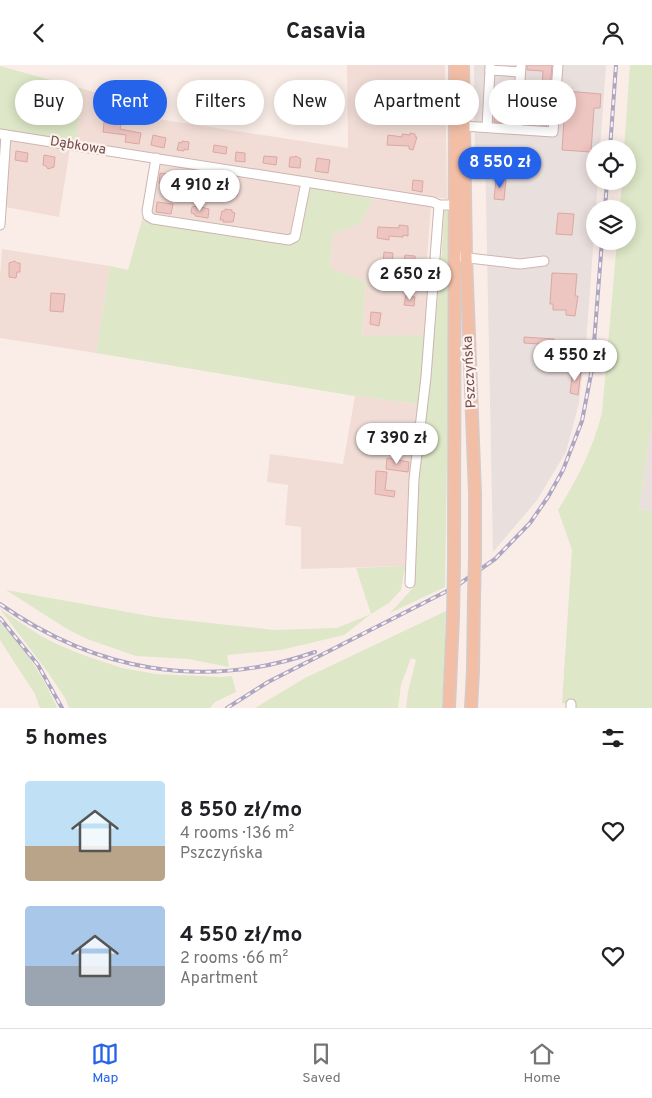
<!DOCTYPE html>
<html lang="en">
<head>
<meta charset="utf-8">
<style>
	:root { --surface:#fff; --page:#f6f6f6; --text:#202124; --muted:#757577; --line:#e0e0e0; --accent:#2563eb }
	body { margin:0; font-family:Overpass,sans-serif; background:var(--page); color:var(--text); height:100vh; display:flex; flex-direction:column; font-size:19px; white-space:nowrap }
	* { box-sizing:border-box; margin:0 }
	p { font-size:16px; color:var(--muted) }
	.icon { flex:none; width:28px; height:28px; fill:none; stroke:currentColor; stroke-width:2; stroke-linecap:round; stroke-linejoin:round }
	.map { position:relative; height:643px; overflow:hidden }
	.side { display:flex; flex-direction:column; background:var(--surface); flex:1 }
	.side>* { flex:none }
	.top-card { position:absolute; left:15px; top:15px; width:622px; height:45px; display:flex; gap:10px }
	.buttons { position:absolute; left:586px; top:75px; display:grid; gap:10px }
	.buttons a { display:grid; place-items:center; width:50px; height:50px; border-radius:50%; background:var(--surface); box-shadow:0 2px 12px #0003; font-size:25px }
	.price { position:absolute; translate:-50% -42px; padding:0 11px; border-radius:18px; background:#fff; color:#222; font-size:16px; line-height:32px; filter:drop-shadow(0 1px 2px #0008) }
	.price::after { content:''; position:absolute; left:50%; top:30px; width:15px; height:11px; margin-left:-8px; background:inherit; clip-path:polygon(0 0,100% 0,50% 100%) }
	.price.on { background:var(--accent); color:#fff }
	ul { padding:0; list-style:none }
	li { display:flex; align-items:center; gap:15px; height:125px; padding:0 25px }
	li span { display:grid; place-items:center; flex:none; width:140px; height:100px; border-radius:5px; color:#555 }
	li>.icon { margin-inline-start:auto }
	span .icon { width:60px; height:60px; fill:#fffc; stroke-width:1 }
	li b { font-size:21px }
	h2 { display:flex; justify-content:space-between; align-items:center; height:60px; padding:0 25px; font-size:21px }
	.tag { padding:0 18px; border-radius:22px; background:var(--surface); box-shadow:0 2px 12px #0003; font-size:18px; line-height:45px }
	.tag.on { background:var(--accent); color:#fff }
	header { display:flex; justify-content:space-between; align-items:center; height:65px; padding:0 25px; background:var(--surface); font-size:22px; font-weight:700 }
	.menu { display:flex; justify-content:space-around; align-items:center; height:70px; border-top:1px solid var(--line); background:var(--surface); font-size:14px; color:var(--muted) }
	.menu a { display:grid; justify-items:center; gap:2px }
	.menu .on { color:var(--accent) }
	.map>svg:first-child { display:block }
	.residential { fill:#f1ddd6 }
	.industrial { fill:#e9dfdd }
	.green { fill:#dee7c7 }
	.building { fill:#edc5c1; stroke:#dea7a3 }
	.lines { fill:none; stroke-linecap:round; stroke-linejoin:round }
	.minor-casing { stroke:#cdb5b1; stroke-width:11 }
	.major-casing { stroke:#d5caca; stroke-width:14 }
	.minor { stroke:#fff; stroke-width:9 }
	.major { stroke:#f3bea6; stroke-width:11 }
	.rail-casing { stroke:#ada6c3; stroke-width:4 }
	.rail { stroke:#fdf2ed; stroke-width:2; stroke-dasharray:5.5; stroke-linecap:butt }
	.major-bridge-casing { stroke:#d5caca; stroke-width:14; stroke-linecap:butt }
	.major-bridge { stroke:#f3bea6; stroke-width:11 }
	.labels { text-anchor:middle; dominant-baseline:central; stroke-width:4.5; stroke-linejoin:round; paint-order:stroke }
	.street-label { font-size:14px; fill:#724f4e; stroke:#fdf2ed }
</style>
</head>
<body>
<header><svg class="icon" aria-label="back" viewBox="0 0 24 24"><path d="M15 5l-7 7 7 7"/></svg>Casavia<svg class="icon" aria-label="person" viewBox="0 0 24 24"><circle cx="12" cy="8" r="4"/><path d="M4 21q1-7 8-7t8 7"/></svg></header>
<div class="map">
<svg width="652" height="643" viewBox="0 0 652 643">
	<rect width="100%" height="100%" fill="#faede7"/>
	<g class="residential">
		<path d="M347,0H445L447,134L436,132V138L335,123L334,126L308,122L298,178L142,155L152,90L76,77L83,24L135,38L131,50L348,83Z"/>
		<path d="M9,74L70,84L59,152L5,142Z"/>
		<path d="M373,134L431,141L426,207L431,209L426,270L362,272L366,217L330,203L333,169L361,158Z"/>
		<path d="M2,184L110,201L96,288L0,273V210Z"/>
		<path d="M355,331L418,339L409,441L405,501L301,504V462L285,460L288,420L267,417L270,389L343,399Z"/>
	</g>
	<g class="industrial">
		<path d="M474,0H606L600,84H595V116H598L586,279L579,338L566,387L537,435L493,487L485,85L475,84Z"/>
		<path d="M652,354V446L639,444Z"/>
	</g>
	<g class="green">
		<path d="M630,0H652V354L639,444L652,446V643H571V639L562,638L572,485L558,445C577,415 593,383 602,348L617,176H628V144H620L622,116H628V84H624Z"/>
		<path d="M0,1L83,24L76,77L0,66Z"/>
		<path d="M308,122L373,134L361,158L333,169L330,203L366,217L362,271L426,270L418,339L355,331L96,288L110,201L128,205L142,155L298,178Z"/>
		<path d="M444,146H451L445,522L390,548L414,522L419,415L441,202Z"/>
		<path d="M405,501L401,525L389,538L371,549L344,570L281,585L227,590L229,602L188,594L136,591L87,574L67,564L6,525L155,552L275,565L337,563L371,549L356,503Z"/>
		<path d="M0,544L41,571L59,580L83,590L122,603L156,609L221,612L232,611L236,627L215,637L210,643H69L65,633L47,606Z"/>
		<path d="M446,546L445,594L442,643H406L408,627L416,595L411,593L401,620L398,643H255L305,613Z"/>
		<path d="M0,558C23,579 45,614 57,643H40L35,629L0,575Z"/>
	</g>
	<g class="building">
		<path d="M527,0H552L547,60H540L543,6L527,5Z"/>
		<path d="M496,22H502L501,48L508,49V58L494,57Z"/>
		<path d="M566,26L601,29L600,43H594L591,87L562,85Z"/>
		<path d="M392,36L405,39V36H410V39H417L416,51H404L405,47L390,46Z"/>
		<path d="M104,57L121,59L120,64L141,68L139,79L125,77L126,70L103,67Z"/>
		<path d="M410,68L415,69V72H417L413,85L409,84V81L387,80L388,70L402,72V69L410,70Z"/>
		<path d="M153,70L166,73L164,83L151,80Z"/>
		<path d="M182,76L189,77L188,85L184,84V86L177,85L179,77L182,78Z"/>
		<path d="M214,80L227,82L226,89L213,87Z"/>
		<path d="M16,86L28,88L27,97L15,95Z"/>
		<path d="M236,87L245,88V97L235,96Z"/>
		<path d="M44,90L55,92L54,102L48,104L46,101L43,100Z"/>
		<path d="M264,91L277,92L276,100L263,98Z"/>
		<path d="M296,91L301,94L300,103L289,102L290,92H294Z"/>
		<path d="M317,93L330,95L328,108L315,106Z"/>
		<path d="M160,108L174,110L173,119L159,118Z"/>
		<path d="M194,114L211,117L209,124L193,122Z"/>
		<path d="M496,114H506L504,135L494,134Z"/>
		<path d="M413,115L423,116L422,127L412,125Z"/>
		<path d="M226,118L239,120L237,131L224,128Z"/>
		<path d="M157,137L173,139L171,149L156,147Z"/>
		<path d="M196,141L209,144L208,153L195,151V149L191,148L192,142Z"/>
		<path d="M225,144L232,145V147L235,148L233,157H223L224,155H220L222,146H225Z"/>
		<path d="M558,148L574,149L572,170L556,169Z"/>
		<path d="M399,160L408,161V171L403,170V172L389,171V175L377,173L378,162L399,163Z"/>
		<path d="M384,187L393,188L392,198L383,197Z"/>
		<path d="M405,190L415,191V200L404,199Z"/>
		<path d="M15,196L17,198H20V207H17L16,213L9,212V198Z"/>
		<path d="M397,208L407,209L405,220L396,219Z"/>
		<path d="M552,208L577,209L575,231H578L575,251L566,250V245H553V239H550Z"/>
		<path d="M51,228L65,229L63,247L50,246Z"/>
		<path d="M406,230L415,232L414,241L404,240Z"/>
		<path d="M371,247L381,248L379,261L370,259Z"/>
		<path d="M524,272L554,274V280L524,278Z"/>
		<path d="M573,304L581,306L578,330L570,328Z"/>
		<path d="M387,393L409,397L408,407L386,404Z"/>
		<path d="M376,406L387,407L385,425L395,426L394,432L375,429Z"/>
	</g>
	<g class="lines">
		<defs>
			<g id="minor">
				<path d="M490,0V5L520,7"/>
				<path d="M463,61L553,67L558,0"/>
				<path d="M487,62L490,5"/>
				<path d="M517,64L521,0"/>
				<path d="M0,69L433,137L439,140H455"/>
				<path d="M156,93L147,146L148,151L153,154L289,175L295,172L306,117"/>
				<path d="M0,160L6,70"/>
				<path d="M460,192L520,199L544,196"/>
				<path d="M410,518L414,414L426,312L439,140"/>
				<path d="M571,643V639"/>
			</g>
			<g id="major">
				<path d="M463,0L466,192L475,429V491"/>
				<path d="M454,499L455,0"/>
				<path d="M449,643L453,552"/>
				<path d="M471,643L473,606L474,532"/>
			</g>
		</defs>
		<use href="#minor" class="minor-casing"/>
		<use href="#major" class="major-casing"/>
		<use href="#minor" class="minor"/>
		<use href="#major" class="major"/>
		<defs>
			<g id="rail">
				<path d="M610,84L616,0"/>
				<path d="M605,144L607,116"/>
				<path d="M0,539C95,606 204,626 315,587"/>
				<path d="M0,553L38,600L62,643"/>
				<path d="M227,643L268,617L455,522L495,494L530,458L548,432L563,405L582,356L592,304L602,176"/>
			</g>
		</defs>
		<use href="#rail" class="rail-casing"/>
		<use href="#rail" class="rail"/>
		<defs>
			<g id="major-bridge">
				<path d="M474,532L475,491"/>
				<path d="M453,552L454,499"/>
			</g>
		</defs>
		<use href="#major-bridge" class="major-bridge-casing"/>
		<use href="#major-bridge" class="major-bridge"/>
	</g>
	<g class="labels">
		<g class="street-label">
			<text transform="translate(78 81) rotate(9)">Dąbkowa</text>
			<text transform="translate(470 307) rotate(-93)">Pszczyńska</text>
		</g>
	</g>
</svg>
<div class="buttons">
<a><svg class="icon" aria-label="locate" viewBox="0 0 24 24"><circle cx="12" cy="12" r="6"/><path d="M12 2v4M12 18v4M2 12h4M18 12h4"/></svg></a>
<a><svg class="icon" aria-label="layers" viewBox="0 0 24 24"><path d="M12 4l9 5-9 5-9-5zM3 14l9 5 9-5"/></svg></a>
</div>
<b class="price on" style="left:500px;top:124px">8 550 zł</b>
<b class="price" style="left:200px;top:147px">4 910 zł</b>
<b class="price" style="left:410px;top:236px">2 650 zł</b>
<b class="price" style="left:575px;top:317px">4 550 zł</b>
<b class="price" style="left:397px;top:400px">7 390 zł</b>
<div class="top-card">
<a class="tag">Buy</a>
<a class="tag on">Rent</a>
<a class="tag">Filters</a>
<a class="tag">New</a>
<a class="tag">Apartment</a>
<a class="tag">House</a>
</div>
</div>
<section class="side">
<h2>5 homes<svg class="icon" aria-label="filters" viewBox="0 0 24 24"><path d="M4 7h16M4 17h16"/><circle cx="9" cy="7" r="2"/><circle cx="15" cy="17" r="2"/></svg></h2>
<ul>
<li><span style="background:linear-gradient(#bfe0f5 65%,#b9a48a 0)"><svg class="icon" aria-label="home" viewBox="0 0 24 24"><path d="M3 11l9-7 9 7M6 9v11h12V9"/></svg></span><div><b>8 550 zł/mo</b><p>4 rooms · 136 m²</p><p>Pszczyńska</p></div><svg class="icon" aria-label="heart" viewBox="0 0 24 24"><path d="M12 20l-8-8c-3-5 5-10 8-4 3-6 11-1 8 4z"/></svg></li>
<li><span style="background:linear-gradient(#a9c7e8 60%,#9aa5b1 0)"><svg class="icon" aria-label="home" viewBox="0 0 24 24"><path d="M3 11l9-7 9 7M6 9v11h12V9"/></svg></span><div><b>4 550 zł/mo</b><p>2 rooms · 66 m²</p><p>Apartment</p></div><svg class="icon" aria-label="heart" viewBox="0 0 24 24"><path d="M12 20l-8-8c-3-5 5-10 8-4 3-6 11-1 8 4z"/></svg></li>
</ul>
</section>
<nav class="menu">
<a class="on"><svg class="icon" aria-label="map" viewBox="0 0 24 24"><path d="M3 6l6-2 6 2 6-2v14l-6 2-6-2-6 2zM9 4v14M15 6v14"/></svg>Map</a>
<a><svg class="icon" aria-label="saved" viewBox="0 0 24 24"><path d="M7 4h10v16l-5-4-5 4z"/></svg>Saved</a>
<a><svg class="icon" aria-label="home" viewBox="0 0 24 24"><path d="M3 11l9-7 9 7M6 9v11h12V9"/></svg>Home</a>
</nav>
</body>
</html>
